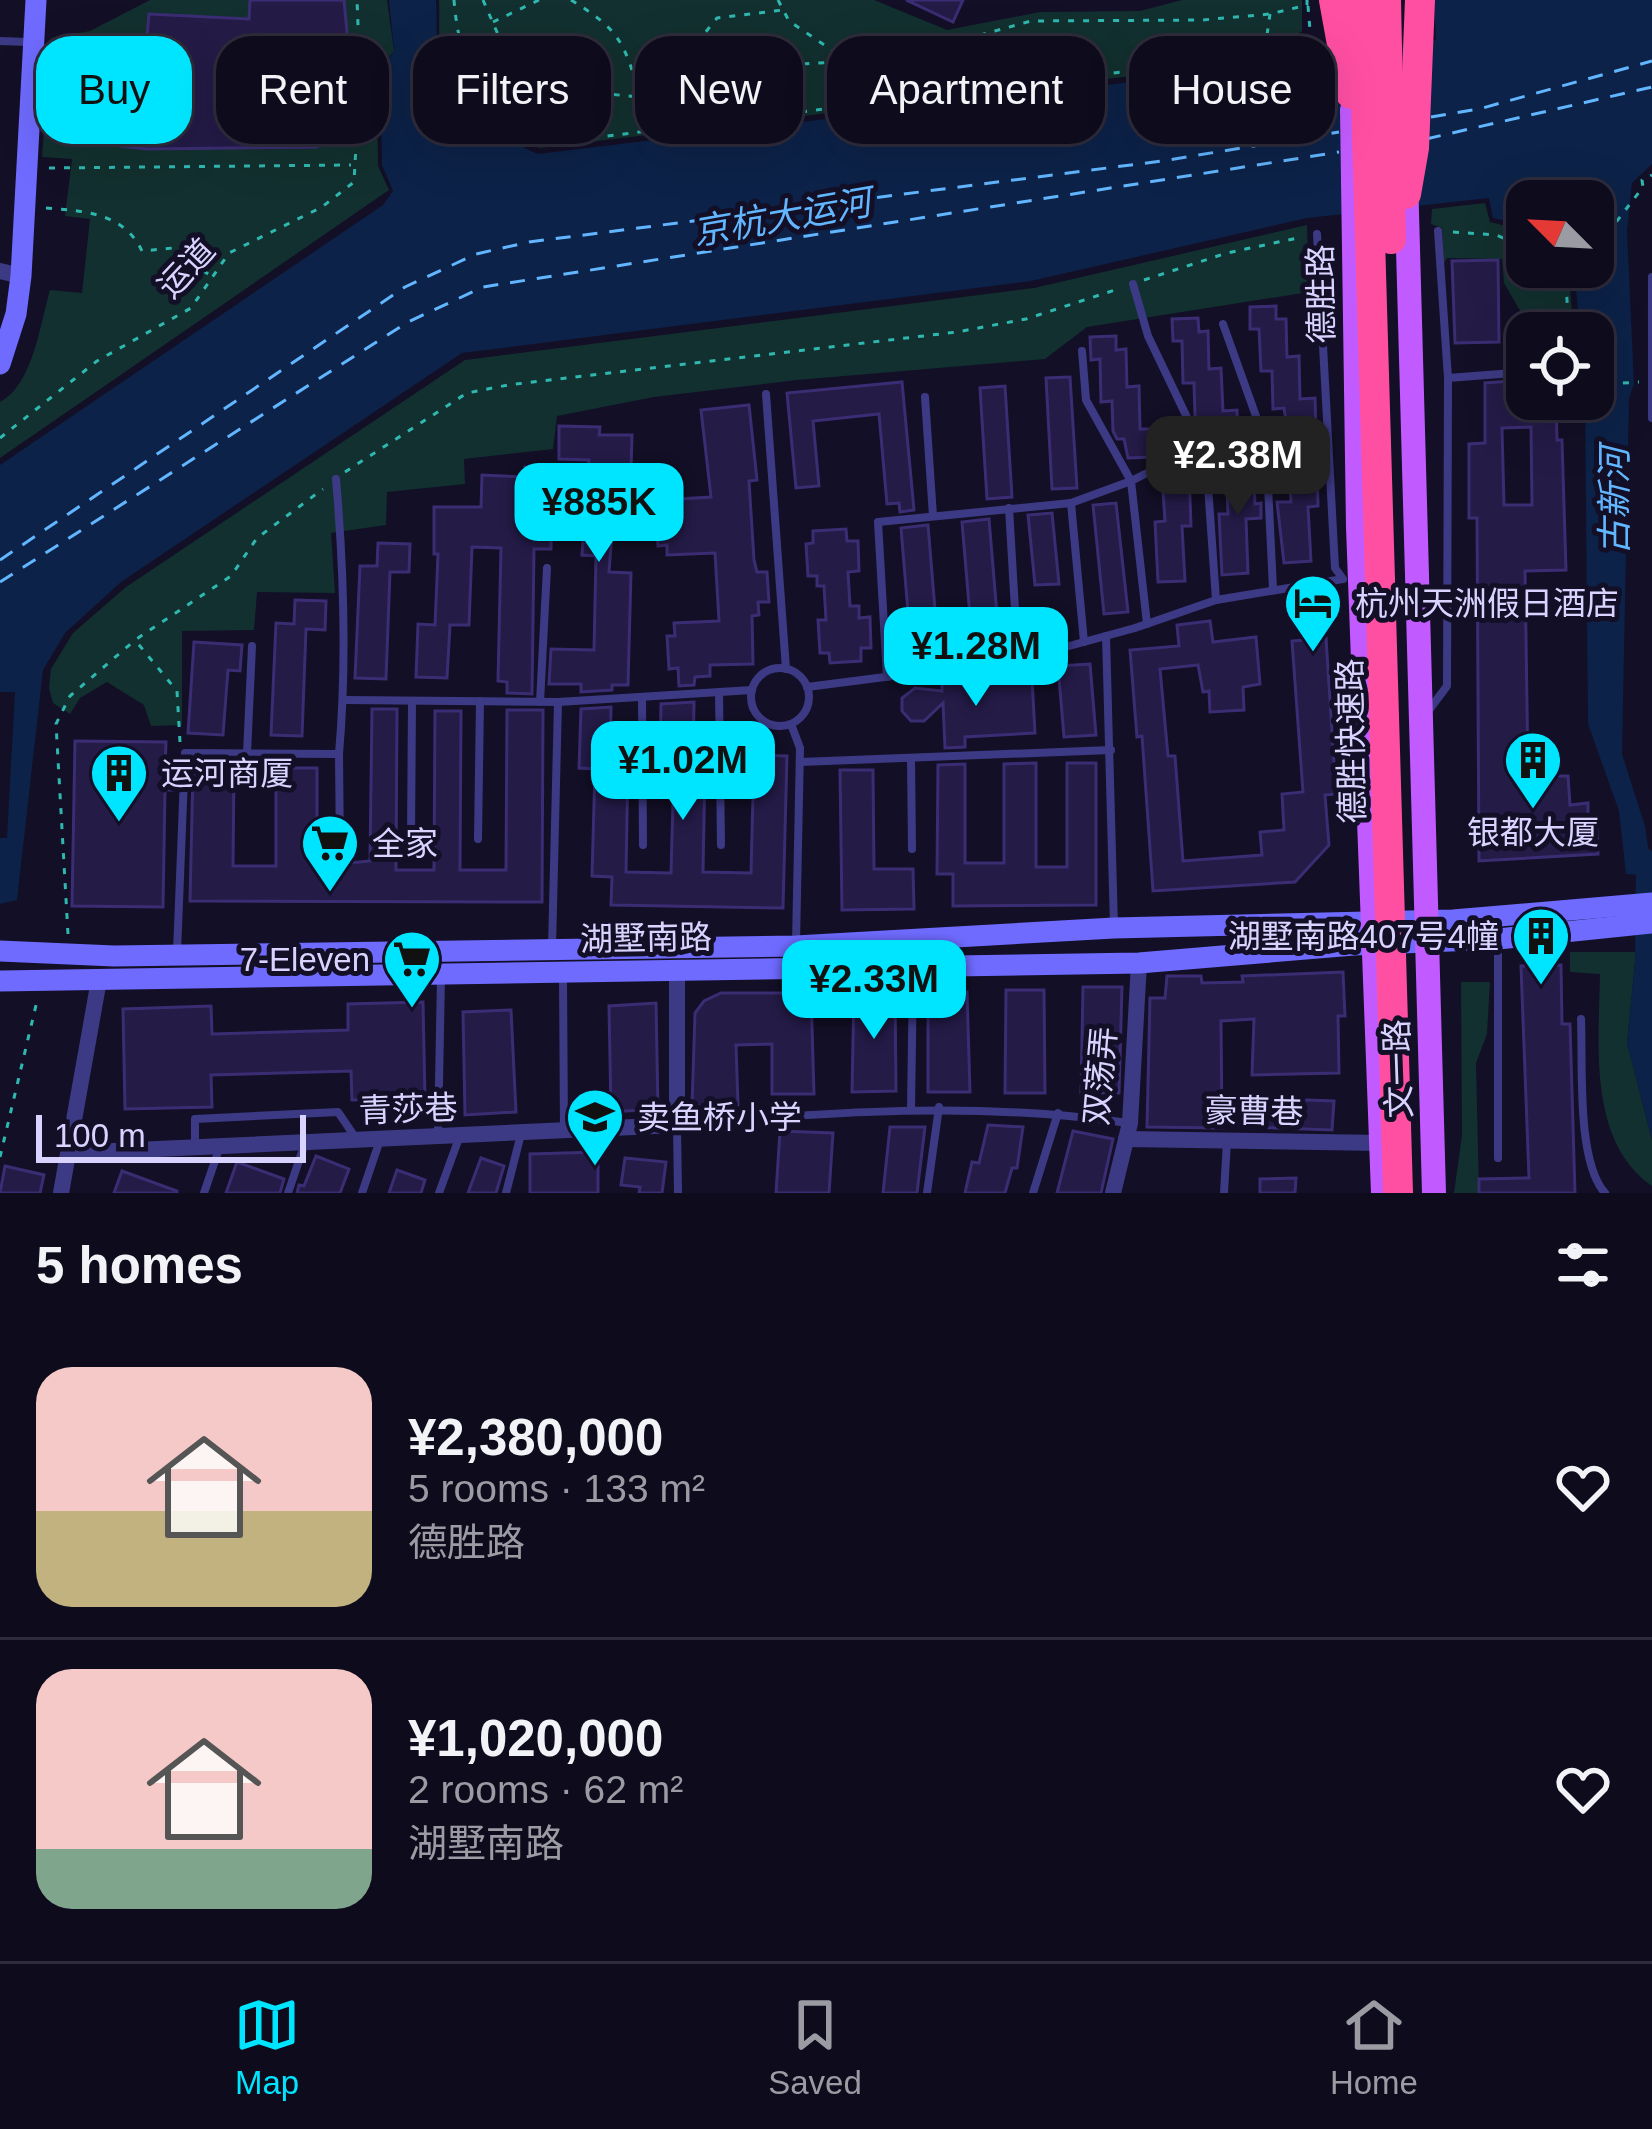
<!DOCTYPE html>
<html lang="en">
<head>
<meta charset="utf-8">
<style>
	:root { --surface:#0e0b1c; --page:#171425; --text:#f1f3f6; --muted:#9b9ba3; --line:#2e2b3b; --accent:#00e5ff }
	body { margin:0; font-family:Arial,"Noto Sans SC",sans-serif; background:var(--page); color:var(--text); height:100vh; display:flex; flex-direction:column; font-size:45px; white-space:nowrap }
	* { box-sizing:border-box; margin:0 }
	p { font-size:39px; color:var(--muted) }
	.icon { flex:none; width:66px; height:66px; fill:none; stroke:currentColor; stroke-width:2; stroke-linecap:round; stroke-linejoin:round }
	.map { position:relative; height:1193px; overflow:hidden }
	.panel { display:flex; flex-direction:column; background:var(--surface); flex:1 }
	.panel>* { flex:none }
	.guide { position:absolute; left:36px; top:36px; width:1581px; height:108px; display:flex; gap:24px }
	.needle { width:78px; rotate:294deg }
	.buttons { position:absolute; left:1506px; top:180px; display:grid; gap:24px }
	.buttons a { display:grid; place-items:center; width:108px; height:108px; border-radius:24px; background:var(--surface); box-shadow:0 12px 48px #0002,0 0 0 3px var(--line); font-size:60px }
	.scale { position:absolute; left:36px; bottom:30px; width:270px; box-sizing:border-box; padding-left:12px; border:6px solid #d9d4ff; border-top:0; font-size:33px; line-height:42px; white-space:nowrap; color:#d9d4ff; -webkit-text-stroke:9px #130f26; paint-order:stroke }
	.price { position:absolute; translate:-50% -102px; padding:0 27px; border-radius:24px; background:var(--accent); color:#111; font-size:39px; line-height:78px; filter:drop-shadow(0 3px 6px #0008) }
	.price::after { content:''; position:absolute; left:50%; top:72px; width:36px; height:27px; margin-left:-18px; background:inherit; clip-path:polygon(0 0,100% 0,50% 100%) }
	.price.on { background:#222; color:#fff }
	ul { padding:0; list-style:none }
	li { display:flex; align-items:center; gap:36px; height:300px; padding:0 36px }
	li+li { border-top:3px solid var(--line) }
	li span { display:grid; place-items:center; flex:none; width:336px; height:240px; border-radius:36px; color:#555 }
	li>.icon { margin-inline-start:auto }
	span .icon { width:144px; height:144px; fill:#fffc; stroke-width:1 }
	li b { font-size:51px }
	h2 { display:flex; justify-content:space-between; align-items:center; height:144px; padding:0 36px; font-size:51px }
	.tag { padding:0 42px; border-radius:36px; background:var(--surface); box-shadow:0 12px 48px #0002,0 0 0 3px var(--line); font-size:42px; line-height:108px }
	.tag.on { background:var(--accent); color:#111 }
	.menu { display:flex; justify-content:space-around; align-items:center; height:168px; border-top:3px solid var(--line); background:var(--surface); font-size:33px; color:var(--muted) }
	.menu a { display:grid; justify-items:center; gap:6px }
	.menu .on { color:var(--accent) }
	.map>svg:first-child { display:block }
	.green { fill:#12302f }
	.water { fill:#0c2248 }
	.lines { fill:none; stroke-linecap:round; stroke-linejoin:round }
	.canal { stroke:#0c2248; stroke-width:18 }
	.ferry { stroke:#62b6ff; stroke-width:3; stroke-dasharray:15 12; stroke-linecap:butt }
	.building { fill:#241b47; stroke:#3b2d73; stroke-width:3; fill-rule:evenodd }
	.path { stroke:#2fb8b0; stroke-width:3; stroke-dasharray:6 9; stroke-linecap:butt }
	.lane { stroke:#3d3a85; stroke-width:8 }
	.street { stroke:#3d3a85; stroke-width:16 }
	.secondary { stroke:#6f6bff; stroke-width:21 }
	.primary { stroke:#c25bff; stroke-width:24 }
	.highway { stroke:#ff4fa3; stroke-width:30 }
	.labels { text-anchor:middle; dominant-baseline:central; stroke-width:10; stroke-linejoin:round; paint-order:stroke }
	.street-label { font-size:33px; fill:#d9d4ff; stroke:#130f26 }
	.poi-label { font-size:33px; fill:#d9d4ff; stroke:#130f26; text-anchor:start }
	.water-label { font-size:36px; font-style:italic; fill:#62b6ff; stroke:#130f26 }
</style>
</head>
<body>
<div class="map">
<svg width="1652" height="1193" viewBox="0 0 1652 1193">
	<rect width="100%" height="100%" fill="#130f26"/>
	<g class="green">
		<path d="M150,0H387L394,51L377,73L378,166L389,190L0,458V402C33,385 40,324 50,290L82,293L90,219L65,216L72,159L42,157L51,38L90,31Z"/>
		<path d="M439,0H874L947,30L1040,12L1140,11L1182,0H1302V31L1254,61L540,148C497,133 459,104 443,58C437,41 440,18 439,0Z"/>
		<path d="M1485,203L1490,222L1527,231V267H1568L1574,333H1527V360L1525,319L1504,283L1502,259L1447,258L1444,263L1442,228L1431,224L1432,209Z"/>
		<path d="M1307,225L1309,292L1087,327L1045,359L797,380L654,397L557,416L553,449L464,459L465,484L387,492L386,525L331,533L335,593L257,592L254,630L182,631V725L151,726L144,705L107,682L80,698L70,714L53,703L49,688L51,669L73,633L126,587L465,360L1034,288Z"/>
		<path d="M1570,952H1636L1627,1043L1652,1140V1186C1587,1141 1599,1042 1600,974L1570,972Z"/>
		<path d="M1461,982H1490L1487,1034L1476,1063L1479,1193H1454L1462,1135Z"/>
	</g>
	<g class="water">
		<path d="M389,0H436C437,15 436,32 438,48C447,100 492,135 538,154L1256,67L1436,40L1434,0H1652V164L1632,183L1627,231L1634,384L1629,398L1622,754L1645,826L1652,876L1626,874L1619,811L1588,724L1585,399H1593V333H1580L1574,267H1593V201H1527V226L1493,218L1489,198L1307,218L1031,281L462,353L121,582L65,633L43,670L17,900L0,904V838H7L15,692H0V465L383,205L393,191L382,165L380,73L394,51Z"/>
		<path d="M1652,944V1140L1627,1043L1636,952Z"/>
	</g>
	<g class="lines">
		<path class="canal" d="M1644,967L1645,857"/>
		<g class="ferry">
			<path d="M1431,117L1479,109L1652,61"/>
			<path d="M1426,139L1652,87"/>
			<path d="M0,560L405,287L476,254L529,242L1162,161L1339,132"/>
			<path d="M0,582L408,322L483,287L1339,152"/>
		</g>
	</g>
	<g class="building">
		<path d="M250,0H344L353,96L323,101L322,55L234,51L232,94L316,93L317,147L147,149L58,139L62,80L143,81L149,14L249,19Z"/>
		<path d="M906,0H963L953,22Z"/>
		<path d="M1498,260L1499,342L1455,343L1452,261Z"/>
		<path d="M1276,306V319H1286L1287,357L1299,356L1300,399L1315,398L1318,506L1308,507L1311,561L1284,563L1277,502H1291L1287,428L1284,408L1273,409L1272,371H1261L1259,329H1250V307Z"/>
		<path d="M1198,318L1199,332L1208,331L1209,369L1221,368L1223,411L1237,410L1238,439L1207,440V420L1198,421L1195,416L1194,383H1183L1182,341H1173L1172,319Z"/>
		<path d="M1116,336V350L1126,349L1127,387L1139,386L1140,429H1155L1156,457L1128,458L1124,439H1117L1113,431L1112,401L1101,402L1100,359L1091,360L1090,337Z"/>
		<path d="M1070,377L1077,488L1052,489L1046,378Z"/>
		<path d="M1527,380V399H1556L1557,440H1562L1566,570L1525,571L1528,772L1557,770V776H1568L1570,805L1588,803V817L1597,818L1598,854L1479,861L1477,518H1469V444L1485,443V383ZM1531,427L1532,505H1504L1502,428Z"/>
		<path d="M902,382L914,510L900,512L899,503L887,504L879,414L813,421L819,486L796,488L787,393Z"/>
		<path d="M1005,386L1012,497L987,499L980,388Z"/>
		<path d="M749,405L757,480L749,481L754,560L757,572H767L769,602H758L759,615L752,616L753,664L710,665V676L695,677L694,685L679,686L678,668L669,669L667,636H675L674,623L719,621L715,553L667,555V545L658,546L656,513L663,512L662,500L711,497L701,410Z"/>
		<path d="M559,426L600,427L599,435H632L631,469H617L609,572L631,573L628,685H612V690L581,692V684H549L551,649L594,650L596,556L582,555L589,460L559,459Z"/>
		<path d="M1253,462L1255,504L1261,503V518L1246,519L1248,573L1222,575L1219,514H1228L1226,463Z"/>
		<path d="M525,467H552L551,549H534L532,694L507,693V682L498,681L501,548L472,547L469,625H450L447,678L416,677L418,624L435,625L438,554H434V507H481L482,475L525,477Z"/>
		<path d="M1189,469L1191,526H1182L1185,581L1158,582L1155,522L1165,521L1162,475Z"/>
		<path d="M1116,503L1128,612L1104,614L1093,505Z"/>
		<path d="M1052,513L1059,584L1035,585L1028,515Z"/>
		<path d="M989,519L1000,650L973,652L962,522Z"/>
		<path d="M928,525L939,658L912,660L901,528Z"/>
		<path d="M846,529L847,541H858L859,571L848,572L850,606H859V618L870,617L871,648H861V661L830,663L829,653H820L818,620H826L824,586H817V576H808L806,544L813,543V531Z"/>
		<path d="M378,543L410,544L409,572H390L386,679L355,678L360,566H377Z"/>
		<path d="M295,600L326,601L325,630L306,629L302,736L271,735L276,623L294,624Z"/>
		<path d="M1210,621L1213,642L1256,637L1260,684L1243,687L1244,710L1210,712L1209,691L1203,692L1198,665L1160,669L1168,756H1175L1183,861L1262,855L1260,832L1284,830L1282,794L1303,792L1292,641L1326,638L1336,794L1325,795L1329,845L1295,882L1153,891L1142,736L1137,737L1130,650L1179,646L1177,625Z"/>
		<path d="M194,642L242,645L240,671L228,670L223,735L188,733Z"/>
		<path d="M1090,664L1096,735L1064,737L1058,666Z"/>
		<path d="M1032,679L1035,733L965,737V747L945,748L943,703L924,721H911L902,711V698L915,688L942,691V684Z"/>
		<path d="M694,702L693,766H705L703,872L751,873L754,755L787,756L783,908L611,905L612,877L592,876L595,769L579,768L581,709L611,707L610,763H628L626,872L671,873L674,767H660L661,704Z"/>
		<path d="M372,709H397L396,870H434L435,711H461L460,870H506L507,710H543L542,902L190,901L193,770H234L233,866H276V768H317V860L339,864L370,861Z"/>
		<path d="M75,741L166,742L165,770H176L175,790H165L163,907L72,906Z"/>
		<path d="M1036,763V867H1067V763H1096V905L953,906V874H937L938,765L965,764V863H1004V764Z"/>
		<path d="M840,770H873L874,869H913L914,909L842,910Z"/>
		<path d="M1561,965L1562,1024H1570L1575,1193H1479V1179L1529,1178L1521,966Z"/>
		<path d="M1343,972L1345,1016H1338L1339,1073L1252,1075L1254,1019L1221,1021L1222,1128L1147,1127L1150,998H1165L1167,976H1201L1202,983L1243,982L1242,976Z"/>
		<path d="M1083,987H1122L1119,1093H1081Z"/>
		<path d="M895,990L896,1091L852,1092L854,991Z"/>
		<path d="M1006,990H1044L1045,1093H1005Z"/>
		<path d="M967,992L970,1092H928V993Z"/>
		<path d="M721,993H811L814,1094H772V1044L736,1045L738,1105L692,1106L695,1013L704,1001Z"/>
		<path d="M423,1002L425,1099L352,1100L351,1071L211,1075L212,1107L125,1109L123,1009L211,1006L212,1034L348,1030V1004Z"/>
		<path d="M656,1003L658,1109L611,1112L609,1006Z"/>
		<path d="M511,1010L516,1112L465,1115L463,1012Z"/>
		<path d="M1251,1098L1334,1101L1332,1130L1250,1127Z"/>
		<path d="M988,1125L1023,1127L1017,1168H1012L1005,1193H965L972,1162L979,1163Z"/>
		<path d="M890,1127H925L917,1193H883Z"/>
		<path d="M780,1131L833,1133L829,1193H776Z"/>
		<path d="M1073,1131L1113,1139L1101,1193H1057Z"/>
		<path d="M598,1152V1193H530V1154Z"/>
		<path d="M316,1156L349,1169L340,1193H297L299,1185L304,1186Z"/>
		<path d="M481,1158L504,1166L496,1193H468Z"/>
		<path d="M625,1158L666,1162L662,1193H639L640,1187L621,1185Z"/>
		<path d="M237,1162L284,1179L280,1193H226Z"/>
		<path d="M5,1166L44,1175L40,1193H0Z"/>
		<path d="M397,1170L425,1180L421,1193H389Z"/>
		<path d="M122,1171L177,1191V1193H114Z"/>
		<path d="M1296,1178L1295,1193H1260V1179Z"/>
	</g>
	<g class="lines">
		<g class="path">
			<path d="M454,0C458,54 478,118 537,135C551,139 569,138 584,139L1250,56L1267,35L1270,14"/>
			<path d="M483,0L500,39L524,78L564,90L640,97L709,70L897,58L1031,21L1202,20L1270,14L1307,5V0"/>
			<path d="M571,0C620,30 624,42 640,96"/>
			<path d="M778,0L789,21L842,57"/>
			<path d="M1308,6L1312,54H1319"/>
			<path d="M493,22L539,0"/>
			<path d="M717,69L704,55L700,39L717,18L783,10"/>
			<path d="M49,168L351,165"/>
			<path d="M46,208C85,211 124,213 142,251L173,248L212,277"/>
			<path d="M1453,232L1496,235L1527,248"/>
			<path d="M1593,259L1594,251L1643,187L1642,180L1652,175"/>
			<path d="M1565,267L1569,333"/>
			<path d="M1570,275L1591,273L1592,267"/>
			<path d="M1144,280L1227,253L1302,237"/>
			<path d="M1593,385L1639,382"/>
			<path d="M0,438L97,361L191,308L229,253L322,207L354,182L360,74L357,0"/>
			<path d="M345,472L467,393L508,385L957,332L1026,319L1118,289"/>
			<path d="M180,742L177,691L135,640L231,576L257,538L323,489"/>
			<path d="M68,934L56,724L70,696L134,641"/>
			<path d="M0,1157L37,1001"/>
		</g>
		<g class="lane">
			<path d="M0,41L28,42"/>
			<path d="M1652,277V418"/>
			<path d="M1133,284L1148,336L1206,457L1216,600"/>
			<path d="M1223,324L1266,444L1273,589"/>
			<path d="M1082,351L1086,400L1131,481L1147,624"/>
			<path d="M1448,378L1527,372"/>
			<path d="M766,394L786,669"/>
			<path d="M925,397L933,516"/>
			<path d="M1071,503L1084,642"/>
			<path d="M1009,508L1018,660"/>
			<path d="M1106,636L1114,926"/>
			<circle cx="780" cy="697" r="29"/>
			<path d="M887,677L878,522L1071,503L1131,481L1169,462L1266,444"/>
			<path d="M807,687L1018,660L1135,628L1216,600L1343,579L1335,568L1317,234"/>
			<path d="M719,692L721,845"/>
			<path d="M642,697L643,845"/>
			<path d="M344,700L558,702L752,690"/>
			<path d="M540,702L547,568"/>
			<path d="M1426,714L1447,686L1448,378L1438,231"/>
			<path d="M791,724L800,748L796,943"/>
			<path d="M247,753L252,646"/>
			<path d="M339,754L340,856"/>
			<path d="M911,758L912,849"/>
			<path d="M800,762L1111,750"/>
			<path d="M411,839L412,701"/>
			<path d="M478,839L480,701"/>
			<path d="M552,948L558,702"/>
			<path d="M177,952L185,753L339,754C347,662 344,571 336,479"/>
			<path d="M563,978L564,1131"/>
			<path d="M1581,1019C1583,1062 1576,1161 1605,1193"/>
			<path d="M911,1109L913,972"/>
			<path d="M438,1136L441,977"/>
			<path d="M195,1146V1119L338,1112L355,1137"/>
			<path d="M1498,1158V944"/>
			<path d="M204,1193L219,1149"/>
			<path d="M288,1193L305,1143"/>
			<path d="M362,1193L380,1140"/>
			<path d="M439,1193L459,1138"/>
			<path d="M506,1193L521,1134"/>
			<path d="M678,1193L677,1125C828,1112 977,1101 1128,1123"/>
			<path d="M927,1193L939,1107"/>
			<path d="M1033,1193L1058,1113"/>
			<path d="M1224,1193L1227,1141"/>
		</g>
		<g class="street">
			<path d="M0,271L21,276"/>
			<path d="M1126,1139L1381,1143"/>
			<path d="M69,1153L677,1125V970"/>
			<path d="M61,1193L99,980"/>
			<path d="M1113,1193L1130,1123L1139,963"/>
		</g>
		<g class="secondary">
			<path d="M0,364L16,314L21,276L36,0"/>
			<path d="M0,951L114,956L796,946L1114,928L1453,920L1652,903"/>
			<path d="M0,981L1139,963L1354,945L1498,939L1652,923"/>
		</g>
		<g class="primary">
			<path d="M1352,110L1358,527L1383,1193"/>
			<path d="M1406,176L1434,1193"/>
		</g>
		<g class="highway">
			<path d="M1334,0L1351,94"/>
			<path d="M1363,0L1398,1193"/>
			<path d="M1386,0L1391,239"/>
			<path d="M1406,194L1414,148L1420,0"/>
		</g>
	</g>
	<defs>
		<symbol id="hotel-pin" viewBox="-11 -11 22 30"><path d="M0 17L-7.5 6A9.5 9.5 0 1 1 7.5 6Z" fill="#00e5ff" stroke="#130f26"/><path d="M-6-4.5h1.5V1H6V5H4.5V3h-9V5H-6ZM-4 0a1.8 1.8 0 1 1 3.6 0ZM.5 0V-2.5h3Q6-2.5 6 0Z" fill="#111"/></symbol>
		<symbol id="building-pin" viewBox="-11 -11 22 30"><path d="M0 17L-7.5 6A9.5 9.5 0 1 1 7.5 6Z" fill="#00e5ff" stroke="#130f26"/><path d="M-4-6H4V6H1V3H-1V6H-4ZM-2.5-4.3h1.7v1.8h-1.7ZM.8-4.3h1.7v1.8H.8ZM-2.5-1h1.7V.8h-1.7ZM.8-1h1.7V.8H.8Z" fill="#111"/></symbol>
		<symbol id="supermarket-pin" viewBox="-11 -11 22 30"><path d="M0 17L-7.5 6A9.5 9.5 0 1 1 7.5 6Z" fill="#00e5ff" stroke="#130f26"/><path d="M-6-5.5h2.5l.6 2H6L4.5 2H-2.5L-4.4-4H-6ZM-1.5 3.2a1.3 1.3 0 1 0 .1 0ZM3 3.2a1.3 1.3 0 1 0 .1 0Z" fill="#111"/></symbol>
		<symbol id="school-pin" viewBox="-11 -11 22 30"><path d="M0 17L-7.5 6A9.5 9.5 0 1 1 7.5 6Z" fill="#00e5ff" stroke="#130f26"/><path d="M0-5L7-2L0 1L-7-2ZM-4 1L0 2.5L4 1V4Q0 6-4 4Z" fill="#111"/></symbol>
	</defs>
	<g fill-rule="evenodd">
		<use href="#hotel-pin" x="1280" y="570" width="66" height="90"/>
		<use href="#building-pin" x="1500" y="727" width="66" height="90"/>
		<use href="#building-pin" x="86" y="740" width="66" height="90"/>
		<use href="#supermarket-pin" x="297" y="810" width="66" height="90"/>
		<use href="#building-pin" x="1508" y="903" width="66" height="90"/>
		<use href="#supermarket-pin" x="379" y="926" width="66" height="90"/>
		<use href="#school-pin" x="562" y="1084" width="66" height="90"/>
	</g>
	<g class="labels">
		<g class="street-label">
			<text transform="translate(186 268) rotate(-47)">运道</text>
			<text transform="translate(1321 294) rotate(-91)">德胜路</text>
			<text transform="translate(1351 741) rotate(-91)">德胜快速路</text>
			<text transform="translate(646 938) rotate(-1)">湖墅南路</text>
			<text transform="translate(1398 1069) rotate(-92)">文一路</text>
			<text transform="translate(1100 1076) rotate(-85)">双荡弄</text>
			<text transform="translate(408 1109) rotate(-2)">青莎巷</text>
			<text transform="translate(1254 1111) rotate(1)">豪曹巷</text>
		</g>
		<g class="poi-label">
			<text x="1355" y="603">杭州天洲假日酒店</text>
			<text x="161" y="773">运河商厦</text>
			<text x="1533" y="832" text-anchor="middle">银都大厦</text>
			<text x="372" y="843">全家</text>
			<text x="1499" y="936" text-anchor="end">湖墅南路407号4幢</text>
			<text x="370" y="959" text-anchor="end">7-Eleven</text>
			<text x="637" y="1117">卖鱼桥小学</text>
		</g>
		<g class="water-label">
			<text transform="translate(782 217) rotate(-10)">京杭大运河</text>
			<text transform="translate(1614 501) rotate(-90)">古新河</text>
		</g>
	</g>
</svg>
<div class="buttons">
<a><svg class="needle" viewBox="-14 -14 28 28"><path d="M0-13l5 13h-10z" fill="#e53935"/><path d="M0 13l5-13h-10z" fill="#9b9ba3"/></svg></a>
<a><svg class="icon" aria-label="locate" viewBox="0 0 24 24"><circle cx="12" cy="12" r="6"/><path d="M12 2v4M12 18v4M2 12h4M18 12h4"/></svg></a>
</div>
<div class="scale">100 m</div>
<b class="price on" style="left:1238px;top:518px">¥2.38M</b>
<b class="price" style="left:599px;top:565px">¥885K</b>
<b class="price" style="left:976px;top:709px">¥1.28M</b>
<b class="price" style="left:683px;top:823px">¥1.02M</b>
<b class="price" style="left:874px;top:1042px">¥2.33M</b>
<div class="guide">
<a class="tag on">Buy</a>
<a class="tag">Rent</a>
<a class="tag">Filters</a>
<a class="tag">New</a>
<a class="tag">Apartment</a>
<a class="tag">House</a>
</div>
</div>
<section class="panel">
<h2>5 homes<svg class="icon" aria-label="filters" viewBox="0 0 24 24"><path d="M4 7h16M4 17h16"/><circle cx="9" cy="7" r="2"/><circle cx="15" cy="17" r="2"/></svg></h2>
<ul>
<li><span style="background:linear-gradient(#f6c9c9 60%,#c2b280 0)"><svg class="icon" aria-label="home" viewBox="0 0 24 24"><path d="M3 11l9-7 9 7M6 9v11h12V9"/></svg></span><div><b>¥2,380,000</b><p>5 rooms · 133 m²</p><p>德胜路</p></div><svg class="icon" aria-label="heart" viewBox="0 0 24 24"><path d="M12 20l-8-8c-3-5 5-10 8-4 3-6 11-1 8 4z"/></svg></li>
<li><span style="background:linear-gradient(#f6c9c9 75%,#7fa58c 0)"><svg class="icon" aria-label="home" viewBox="0 0 24 24"><path d="M3 11l9-7 9 7M6 9v11h12V9"/></svg></span><div><b>¥1,020,000</b><p>2 rooms · 62 m²</p><p>湖墅南路</p></div><svg class="icon" aria-label="heart" viewBox="0 0 24 24"><path d="M12 20l-8-8c-3-5 5-10 8-4 3-6 11-1 8 4z"/></svg></li>
</ul>
</section>
<nav class="menu">
<a class="on"><svg class="icon" aria-label="map" viewBox="0 0 24 24"><path d="M3 6l6-2 6 2 6-2v14l-6 2-6-2-6 2zM9 4v14M15 6v14"/></svg>Map</a>
<a><svg class="icon" aria-label="saved" viewBox="0 0 24 24"><path d="M7 4h10v16l-5-4-5 4z"/></svg>Saved</a>
<a><svg class="icon" aria-label="home" viewBox="0 0 24 24"><path d="M3 11l9-7 9 7M6 9v11h12V9"/></svg>Home</a>
</nav>
</body>
</html>
